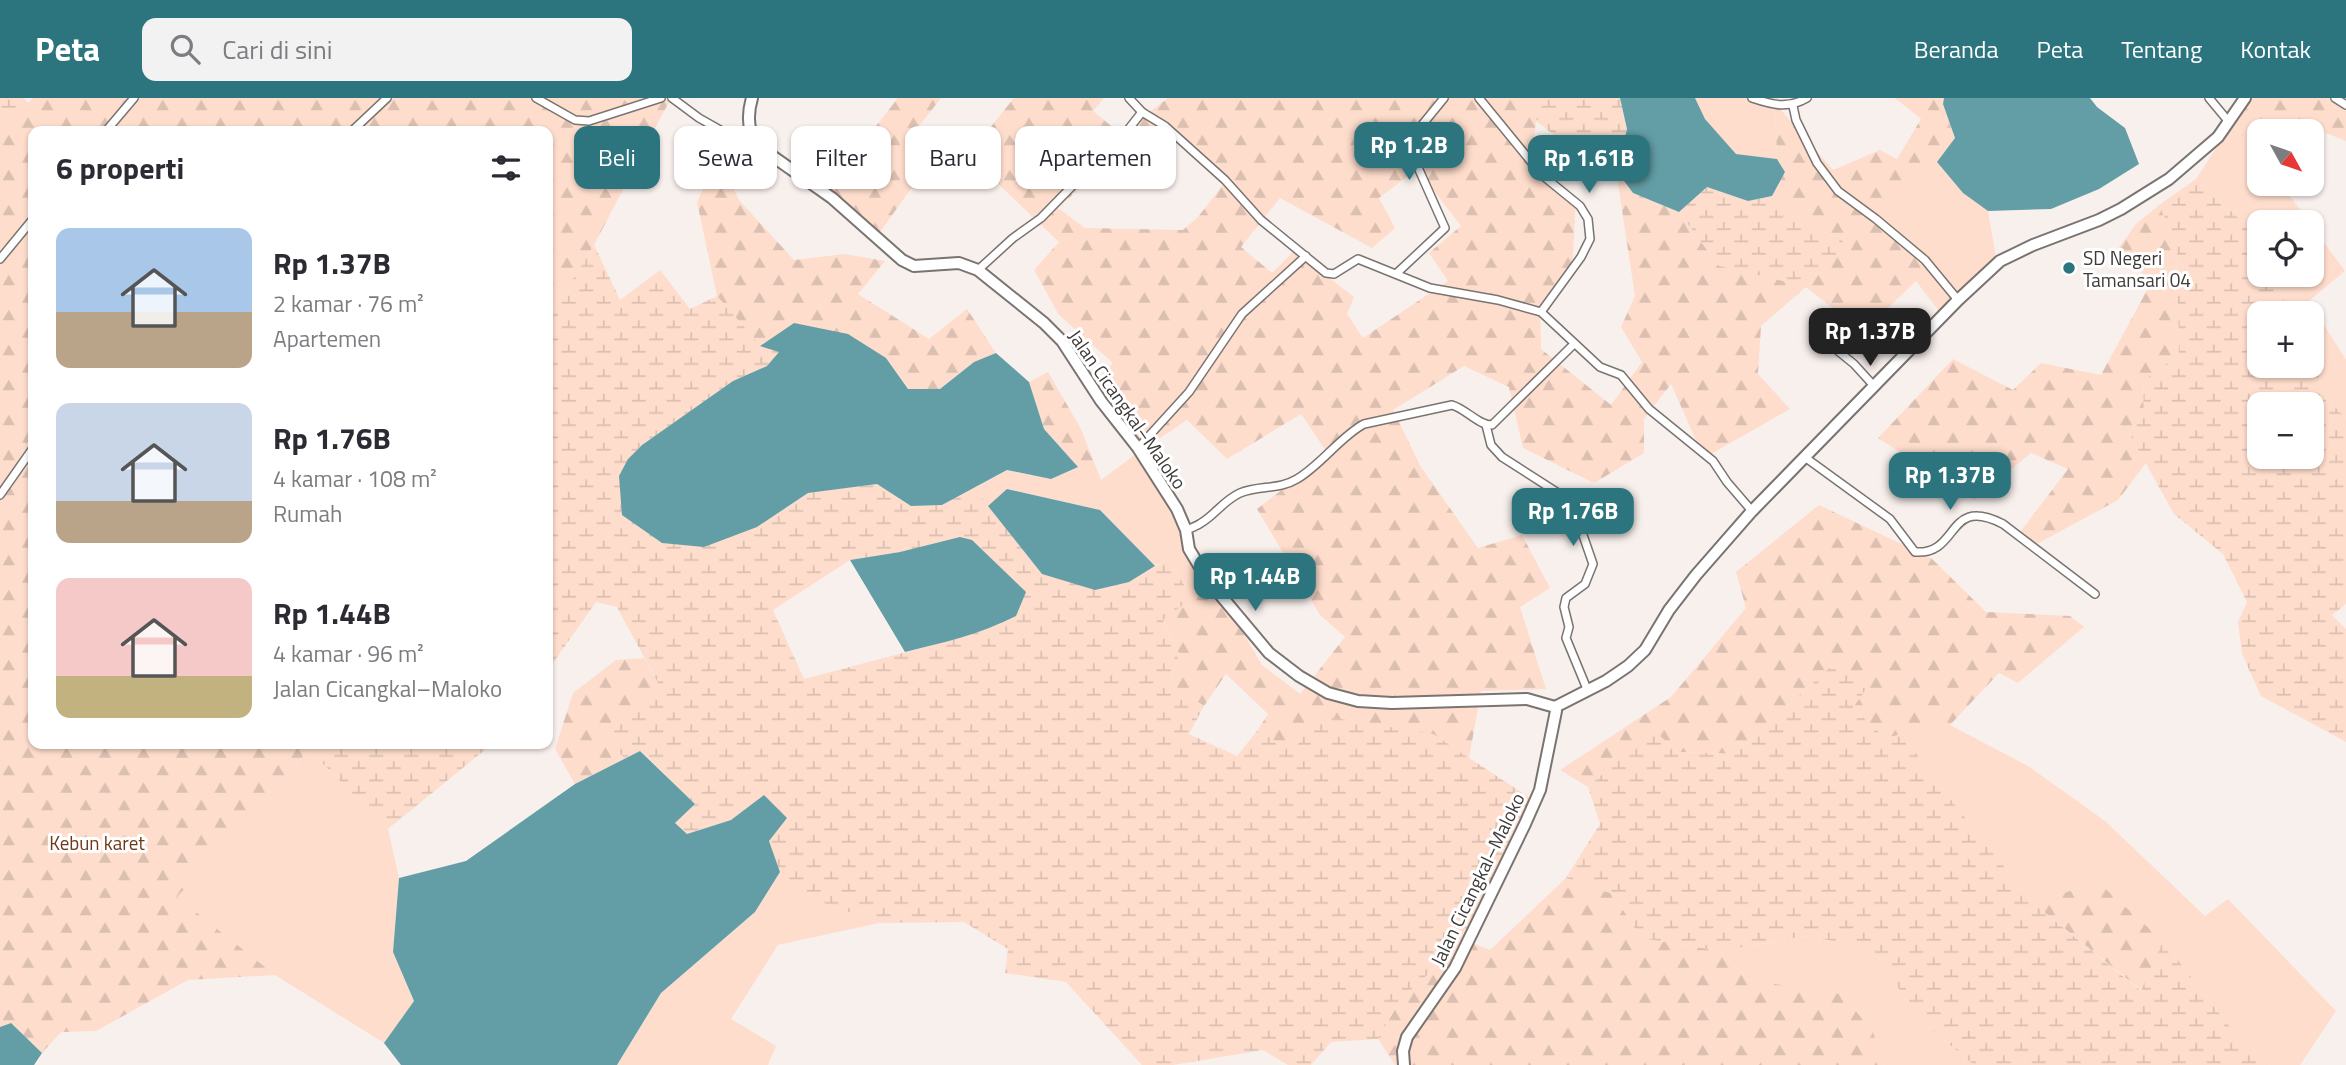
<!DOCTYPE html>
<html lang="id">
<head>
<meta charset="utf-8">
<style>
	:root { --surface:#fff; --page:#f2f2f3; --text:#2b2b33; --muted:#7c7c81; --accent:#2d757e }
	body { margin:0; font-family:"Titillium Web",sans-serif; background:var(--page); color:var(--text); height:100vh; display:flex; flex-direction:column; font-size:26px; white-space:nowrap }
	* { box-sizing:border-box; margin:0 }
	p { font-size:23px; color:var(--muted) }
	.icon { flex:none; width:38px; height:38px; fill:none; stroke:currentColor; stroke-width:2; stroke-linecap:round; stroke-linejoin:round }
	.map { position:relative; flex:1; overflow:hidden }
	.panel { position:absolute; left:28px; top:28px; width:525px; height:623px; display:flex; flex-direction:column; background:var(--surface); border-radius:14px; box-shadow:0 2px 5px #0004 }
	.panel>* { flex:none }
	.top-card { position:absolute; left:574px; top:28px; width:665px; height:63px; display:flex; gap:14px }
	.needle { width:46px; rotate:130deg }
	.controls { position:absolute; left:2247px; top:21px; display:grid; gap:14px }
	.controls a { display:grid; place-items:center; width:77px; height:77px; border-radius:14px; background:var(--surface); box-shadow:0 2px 5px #0004; font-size:35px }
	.price { position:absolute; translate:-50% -60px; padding:0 16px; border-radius:14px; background:var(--accent); color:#fff; font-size:23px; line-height:46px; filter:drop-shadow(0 2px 4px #0008) }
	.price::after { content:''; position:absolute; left:50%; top:42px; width:21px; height:16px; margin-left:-10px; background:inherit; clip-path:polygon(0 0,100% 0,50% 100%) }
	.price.selected { background:#222; color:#fff }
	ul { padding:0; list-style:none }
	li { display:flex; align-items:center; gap:21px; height:175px; padding:0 28px }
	li span { display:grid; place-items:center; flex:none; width:196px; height:140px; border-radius:14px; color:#555 }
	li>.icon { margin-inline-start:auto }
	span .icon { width:84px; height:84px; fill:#fffc; stroke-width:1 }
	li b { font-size:30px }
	h2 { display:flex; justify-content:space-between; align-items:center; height:84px; padding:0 28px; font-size:30px }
	.chip { padding:0 24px; border-radius:14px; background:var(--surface); box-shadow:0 2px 5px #0004; font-size:24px; line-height:63px }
	.chip.selected { background:var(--accent); color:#fff }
	header { display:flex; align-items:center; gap:42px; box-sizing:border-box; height:98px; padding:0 35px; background:var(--accent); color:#fff }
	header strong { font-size:33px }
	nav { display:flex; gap:38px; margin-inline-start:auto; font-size:24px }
	.search { width:490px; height:63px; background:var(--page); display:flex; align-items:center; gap:18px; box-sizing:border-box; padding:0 24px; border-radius:14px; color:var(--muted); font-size:26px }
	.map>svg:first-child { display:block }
	.grass { fill:#feddcc }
	.forest { fill:url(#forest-firs); fill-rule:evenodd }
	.wetland { fill:url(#wetland-marsh); fill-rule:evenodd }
	.water { fill:#639ea6 }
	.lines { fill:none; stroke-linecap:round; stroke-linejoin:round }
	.street-casing { stroke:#7a7471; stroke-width:10 }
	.secondary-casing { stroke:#7a7471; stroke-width:14 }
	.street { stroke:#fff; stroke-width:7 }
	.secondary { stroke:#fff; stroke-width:10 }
	.poi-dot { fill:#2d757e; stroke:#fff; stroke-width:2.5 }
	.labels { text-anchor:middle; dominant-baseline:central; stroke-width:6; stroke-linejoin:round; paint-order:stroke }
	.poi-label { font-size:19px; fill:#3e3b39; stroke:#fff; text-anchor:start }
	.street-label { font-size:19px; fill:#3e3b39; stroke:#fff }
	.park-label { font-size:19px; fill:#703715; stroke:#fff }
</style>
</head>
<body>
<header>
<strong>Peta</strong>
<div class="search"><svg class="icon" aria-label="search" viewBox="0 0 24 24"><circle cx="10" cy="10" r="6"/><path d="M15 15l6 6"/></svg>Cari di sini</div>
<nav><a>Beranda</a><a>Peta</a><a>Tentang</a><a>Kontak</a></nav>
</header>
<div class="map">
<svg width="2346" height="967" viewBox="0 0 2346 967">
	<defs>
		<pattern id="forest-firs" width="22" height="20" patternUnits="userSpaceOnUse" patternTransform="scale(1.75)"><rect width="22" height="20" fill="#feddcc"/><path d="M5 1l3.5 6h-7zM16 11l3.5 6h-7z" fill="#dbbfb0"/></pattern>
		<pattern id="wetland-marsh" width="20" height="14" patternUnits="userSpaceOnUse" patternTransform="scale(1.75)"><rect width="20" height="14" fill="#feddcc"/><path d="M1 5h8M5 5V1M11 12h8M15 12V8" fill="none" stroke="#dbbfb0"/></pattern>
	</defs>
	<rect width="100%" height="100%" fill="#f8f0ed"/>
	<g class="grass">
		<path d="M1695,0H1778L1775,5L1777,61L1736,56L1705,21Z"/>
		<path d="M2232,26L2259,58V86H2281L2309,124H2259V143L2257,137L2196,81Z"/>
		<path d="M1937,64L1963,95L1988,113L1997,166L1942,217L1916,183L1929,167L1881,119Z"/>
		<path d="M2312,128L2345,173L2309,203L2346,262V320L2332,306L2312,264V215H2289L2273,177H2312Z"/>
		<path d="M1136,356L1206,472L1184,487L1168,461L1155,468L1100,412L1008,391L988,408L974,390L1008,372L1051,381L1078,369L1101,382Z"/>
		<path d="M1950,627L2028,668L2105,723L2205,818L2228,801L2336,913L2300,967H2270L2234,934L2163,843L2098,784L2033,805L1928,673L1903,636Z"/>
		<path d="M309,652L388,731L399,780L393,854L414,903L384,945L275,877L176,799Z"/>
		<path d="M780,774L821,804L879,825L778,847L731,921L776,948L768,967H617L661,895L755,814Z"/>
		<path d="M1807,838L1872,850L1918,920L1974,967H1884L1873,934L1842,896L1748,882L1721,853Z"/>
	</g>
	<g class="forest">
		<path d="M33,0H671L594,147L548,221V33H33V646H314L177,799L275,877L188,882L96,933L61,934L42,955L11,925L0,929V34Z"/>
		<path d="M898,0H941L909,41L915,85L878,137L865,128L827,90Z"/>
		<path d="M1014,0H1104L1093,13L1121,36L1168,0H1539L1531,64L1576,99L1572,176L1540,210L1541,251L1611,307L1642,264L1621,229L1635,198L1616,72L1633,95L1679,114L1719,168L1844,140L1815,132L1772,98L1785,74L1777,61L1775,5L1833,72L1880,52L1897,61L1921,21L1895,0H1944L1943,6L1955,41L1937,64L1881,119L1918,144L1929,167L1916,183L1863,234L1806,189L1761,228L1758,276L1790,311L1704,360L1671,286L1644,321V355L1594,385L1523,350L1509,289L1464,268L1393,312L1421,369L1478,450L1522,437L1550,490L1520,509L1546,591L1481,593L1469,660L1433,636L1294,654L1257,633L1268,616L1226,576L1204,608L1170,586L1179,556L1163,521L1191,500L1184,487L1206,472L1262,567L1300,596L1345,539L1320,517L1257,411L1328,356L1301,316L1227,361L1187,322L1136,356L1094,285L1113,265L1059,217L1034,172L1059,144L968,57ZM1159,29L1223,87L1198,119L1183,132L1085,130L1058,110L1133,43ZM1417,71L1461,128L1429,155L1448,183L1363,240L1347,216L1354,199L1294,153L1272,175L1241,149L1280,100L1372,150L1395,130L1379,100Z"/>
		<path d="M2243,0H2339L2346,5V43L2309,28L2303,33H2259V58L2232,26Z"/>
		<path d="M718,59L739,102L794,162L845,156L885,163L858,196L929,241L967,211L996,255L974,264L940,291H908L886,260L794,225L760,248L717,198L697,104Z"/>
		<path d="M2159,107L2177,147L2179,257L2143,284L2144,316L2129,335L2146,365L2118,402L2037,446L2021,433L2068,371L2031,355L1974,402L1878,340L1953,261L2013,292L2041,265L2101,277L2152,183L2115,155L2136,126Z"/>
		<path d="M1048,274L1081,331L1101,382L1078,369L1044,331L1029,284Z"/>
		<path d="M1819,407L1931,460L1986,514L2070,518L2084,529L2018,585L1999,575L1950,627L1885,640L1852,609L1837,563L1735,656L1677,654L1653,632L1588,689L1560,672L1671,599L1746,510L1736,474Z"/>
		<path d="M644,560L659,587L601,633L625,661L575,686L555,651L573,595L616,562Z"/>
		<path d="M1566,780L1613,796L1641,840L1721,853L1748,882L1842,896L1873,934L1884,967H1395L1378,941L1400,902L1465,842L1490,852Z"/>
		<path d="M2098,784L2163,843L2142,893L2033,805Z"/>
	</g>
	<g class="wetland">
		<path d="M0,0H23L29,5L0,34Z"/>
		<path d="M1539,0H1620L1627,31L1616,72L1580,57L1536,23Z"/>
		<path d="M2196,81L2257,137L2259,143V177H2273L2289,215H2259V268H2312V264L2332,306L2346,320V506L2332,517L2346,531V644L2261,598L2242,556L2238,524L2247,504L2223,456L2174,416L2129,335L2144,316L2143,283L2179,257L2177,147L2159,107ZM2312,306V359H2259V306Z"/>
		<path d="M1707,89L1748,103L1772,98L1815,132L1844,140L1827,175L1787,184L1719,168L1679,114Z"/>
		<path d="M594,147L620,202L660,172L690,211L717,198L760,247L780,254L767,268L733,283L642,347L628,361L757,429L808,395L877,386L911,408L942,407L974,390L1042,476L1129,484L1168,461L1192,500L1163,522L1179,556L1170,586L1204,608L1189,636L1237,658L1257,633L1294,653L1316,617L1433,636L1530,700L1465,842L1400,902L1378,941L1331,944L1311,967H1288L1263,952L1173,967H1142L1066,884L1005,875L1008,851L964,824L879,825L821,804L780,774L769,743L764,697L731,722L687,736L675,725L695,706L641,653L625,661L600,633L659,587L617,509L596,504L548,572V221ZM900,454L1001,526L952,542L804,581L773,512L850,462Z"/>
		<path d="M1837,563L1866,591L1853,610L1885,640L1903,636L1928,673L2033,805L2141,893L2163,843L2234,934L2270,967H1974L1918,920L1872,850L1806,838L1721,853L1641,840L1613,796L1566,780L1600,726L1588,689L1653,631L1677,654L1735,656Z"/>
		<path d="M314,646H492L388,731L309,652Z"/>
	</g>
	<g class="water">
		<path d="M1620,0H1695L1705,21L1736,56L1777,61L1785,74L1772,98L1748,103L1707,89L1679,114L1633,95L1616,72L1627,31Z"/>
		<path d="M1944,0H2090L2097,9L2125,30L2139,66L2099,91L2051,111L1988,113L1963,95L1937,64L1955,40L1943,6Z"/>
		<path d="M794,225L848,236L886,260L908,291H940L974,264L996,255L1029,284L1044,331L1078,369L1051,381L1007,372L942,407L911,408L877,386L808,395L757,429L704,449L662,445L622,417L619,378L628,361L642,347L733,283L767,268L779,254L760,248Z"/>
		<path d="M1007,391L1100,412L1155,468L1129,484L1095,492L1042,476L988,408Z"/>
		<path d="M960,439L972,442L1026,494L1016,518C981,536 942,545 905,554L850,462L900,454Z"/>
		<path d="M640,653L695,706L675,725L687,736L731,722L764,697L787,720L769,743L780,774L755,814L661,895L617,967H401L384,945L414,903L393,854L399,780L466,763L575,686Z"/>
		<path d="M11,925L42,955L34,967H0V929Z"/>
	</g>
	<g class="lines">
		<defs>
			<g id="street">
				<path d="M536,0L575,22L589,23L661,0"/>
				<path d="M672,0L699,20L738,42L750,38"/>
				<path d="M1129,0L1142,14L1165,28L1225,82L1261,122L1326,175L1334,176L1358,161L1430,190L1498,202L1541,214L1600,269L1621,277L1649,311L1713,363L1727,384L1752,413"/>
				<path d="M1479,0L1542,77L1580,108L1588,121L1590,141L1581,159L1541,214"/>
				<path d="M1752,0C1773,7 1788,11 1807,0"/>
				<path d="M2209,0L2229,24"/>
				<path d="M2335,0L2346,7"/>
				<path d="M1793,8L1796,22L1817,65L1838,93L1876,121L1925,162L1958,202"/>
				<path d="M106,33L134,0"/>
				<path d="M352,33L387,0"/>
				<path d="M0,161L33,121"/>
				<path d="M978,172L1013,140L1041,120L1080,80L1109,56L1142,14"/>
				<path d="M1397,175L1445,130L1416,65L1422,27L1444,0"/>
				<path d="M1816,235L1854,266L1874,288"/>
				<path d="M1486,327L1491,347L1502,359L1558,395L1577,420L1593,466L1585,486L1566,500L1564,509L1569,529L1566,540L1587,591"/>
				<path d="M1138,350L1189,294L1242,216L1306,158"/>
				<path d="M1806,360L1890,421L1915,454C1961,457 1945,397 2003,426L2095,496"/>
				<path d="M0,397L33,350"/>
				<path d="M1186,432C1191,430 1197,428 1201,425C1215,417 1224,402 1240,395C1258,387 1279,392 1297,381C1321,367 1341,338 1364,326L1452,307C1466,311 1478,327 1492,327L1574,246"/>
			</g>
			<g id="secondary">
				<path d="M752,0C747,17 747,33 758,48L832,100L902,162L914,168L959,165L978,172L1044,225L1062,243L1101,303L1138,350L1177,411L1186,432L1189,451L1207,481L1269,555L1299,578L1328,595L1358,603L1392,605L1527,601L1555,609L1556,613L1540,692L1525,726L1455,870L1407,939L1403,953L1404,967"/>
				<path d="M1555,609L1606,583L1628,568L1645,552L1669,512L1696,477L1752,413L1958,202L2000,163L2033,147L2099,122L2121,111L2169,81L2218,39L2245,0"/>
			</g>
		</defs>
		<use href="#street" class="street-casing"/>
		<use href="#secondary" class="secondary-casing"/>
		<use href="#street" class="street"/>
		<use href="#secondary" class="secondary"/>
	</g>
	<circle class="poi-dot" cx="2069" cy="170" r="7"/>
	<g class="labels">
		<g class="poi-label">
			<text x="2083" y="159">SD Negeri<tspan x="2083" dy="22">Tamansari 04</tspan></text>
		</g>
		<g class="street-label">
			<text transform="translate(1128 311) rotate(55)">Jalan Cicangkal–Maloko</text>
			<text transform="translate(1477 781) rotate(-64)">Jalan Cicangkal–Maloko</text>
		</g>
		<g class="park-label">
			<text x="97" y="744">Kebun karet</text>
		</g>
	</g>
</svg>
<div class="controls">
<a><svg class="needle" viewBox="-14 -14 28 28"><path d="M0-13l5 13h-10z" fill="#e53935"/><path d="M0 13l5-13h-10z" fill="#7c7c81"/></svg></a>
<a><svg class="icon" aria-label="locate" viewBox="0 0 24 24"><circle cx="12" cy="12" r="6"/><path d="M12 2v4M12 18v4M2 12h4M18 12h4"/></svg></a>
<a>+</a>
<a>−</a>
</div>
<b class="price" style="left:1409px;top:84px">Rp 1.2B</b>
<b class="price" style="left:1589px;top:97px">Rp 1.61B</b>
<b class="price selected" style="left:1870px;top:270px">Rp 1.37B</b>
<b class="price" style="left:1950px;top:414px">Rp 1.37B</b>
<b class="price" style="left:1573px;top:450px">Rp 1.76B</b>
<b class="price" style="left:1255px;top:515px">Rp 1.44B</b>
<div class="top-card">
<a class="chip selected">Beli</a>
<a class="chip">Sewa</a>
<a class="chip">Filter</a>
<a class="chip">Baru</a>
<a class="chip">Apartemen</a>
</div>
<section class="panel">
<h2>6 properti<svg class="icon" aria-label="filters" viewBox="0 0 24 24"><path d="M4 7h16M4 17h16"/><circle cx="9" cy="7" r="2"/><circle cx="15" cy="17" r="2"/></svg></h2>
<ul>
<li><span style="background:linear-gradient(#a9c7e8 60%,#b9a48a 0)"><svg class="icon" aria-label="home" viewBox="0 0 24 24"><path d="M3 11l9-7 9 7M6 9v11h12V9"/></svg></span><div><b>Rp 1.37B</b><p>2 kamar · 76 m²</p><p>Apartemen</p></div></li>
<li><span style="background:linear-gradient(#c9d6e8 70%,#b9a48a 0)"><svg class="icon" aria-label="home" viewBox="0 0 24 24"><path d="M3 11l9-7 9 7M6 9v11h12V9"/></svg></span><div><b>Rp 1.76B</b><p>4 kamar · 108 m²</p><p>Rumah</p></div></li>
<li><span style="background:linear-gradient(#f6c9c9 70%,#c2b280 0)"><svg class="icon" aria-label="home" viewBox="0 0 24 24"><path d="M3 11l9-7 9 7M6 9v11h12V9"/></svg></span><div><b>Rp 1.44B</b><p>4 kamar · 96 m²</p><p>Jalan Cicangkal–Maloko</p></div></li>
</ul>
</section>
</div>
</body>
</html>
